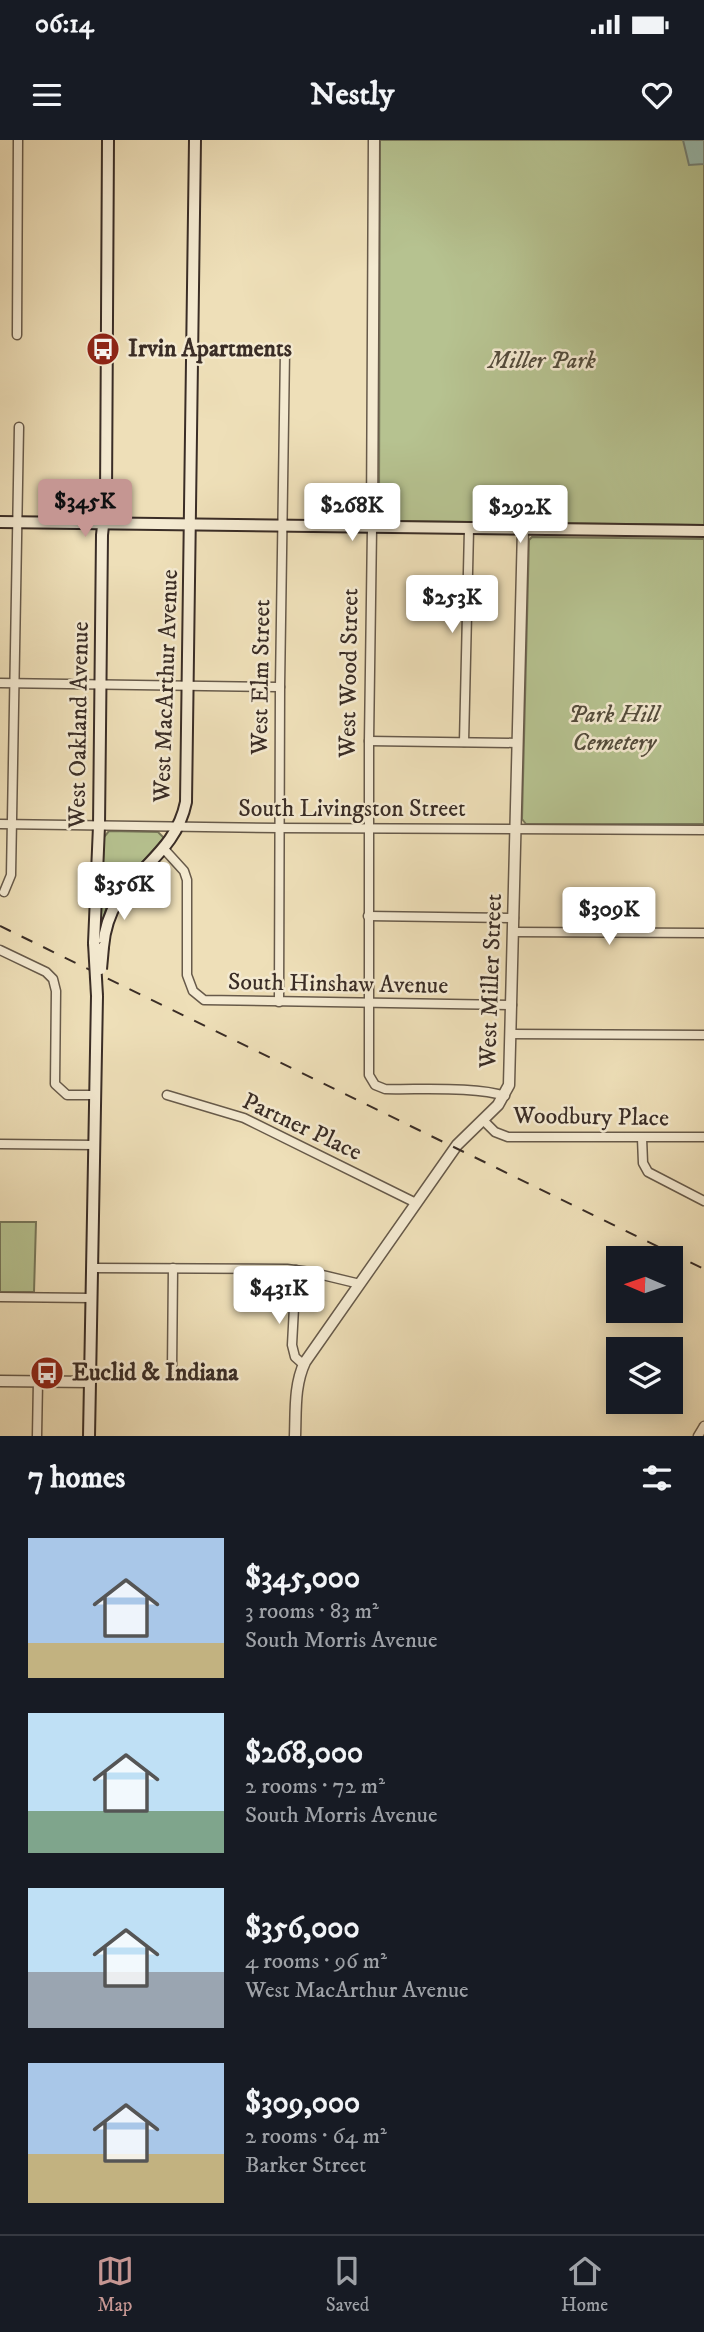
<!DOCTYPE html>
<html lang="en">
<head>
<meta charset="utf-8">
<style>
	:root { --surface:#171b24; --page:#20242c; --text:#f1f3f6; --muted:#9ea1a6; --line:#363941; --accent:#c59692 }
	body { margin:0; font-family:"IM FELL DW Pica",serif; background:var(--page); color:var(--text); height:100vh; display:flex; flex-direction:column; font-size:26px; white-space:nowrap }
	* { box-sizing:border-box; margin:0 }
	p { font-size:23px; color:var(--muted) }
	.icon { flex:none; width:38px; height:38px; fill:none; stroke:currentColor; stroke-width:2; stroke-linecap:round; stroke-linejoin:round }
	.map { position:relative; height:1296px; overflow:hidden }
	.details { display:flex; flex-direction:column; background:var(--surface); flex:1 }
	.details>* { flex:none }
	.needle { width:46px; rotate:272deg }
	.controls { position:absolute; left:606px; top:1106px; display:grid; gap:14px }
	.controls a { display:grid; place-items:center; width:77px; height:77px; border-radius:0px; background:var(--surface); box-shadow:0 4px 18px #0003; font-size:35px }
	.price { position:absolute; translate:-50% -60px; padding:0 16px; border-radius:7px; background:#fff; color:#222; font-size:23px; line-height:46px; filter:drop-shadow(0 2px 4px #0008) }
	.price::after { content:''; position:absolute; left:50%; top:42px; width:21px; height:16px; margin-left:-10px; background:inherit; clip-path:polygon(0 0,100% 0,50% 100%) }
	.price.active { background:var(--accent); color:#111 }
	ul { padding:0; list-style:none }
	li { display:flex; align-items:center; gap:21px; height:175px; padding:0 28px }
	li span { display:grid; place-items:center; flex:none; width:196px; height:140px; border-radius:0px; color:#555 }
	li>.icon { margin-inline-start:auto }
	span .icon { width:84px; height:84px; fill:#fffc; stroke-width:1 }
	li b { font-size:30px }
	h2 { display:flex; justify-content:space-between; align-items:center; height:84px; padding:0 28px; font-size:30px }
	.status { display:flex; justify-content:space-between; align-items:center; height:49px; padding:0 35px; background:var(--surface); direction:ltr }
	.status svg { height:19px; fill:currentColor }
	header { display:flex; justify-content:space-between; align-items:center; height:91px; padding:0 28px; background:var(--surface); font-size:32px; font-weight:800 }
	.tabs { display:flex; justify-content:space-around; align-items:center; height:98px; border-top:2px solid var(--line); background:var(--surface); font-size:19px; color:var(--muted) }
	.tabs a { display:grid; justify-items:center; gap:4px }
	.tabs .active { color:var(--accent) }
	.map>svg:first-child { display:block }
	.green { fill:#b6c290; stroke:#78785b; stroke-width:2 }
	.water { fill:#99bcb0; stroke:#738379; stroke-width:2 }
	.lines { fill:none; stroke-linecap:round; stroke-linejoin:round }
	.minor-casing { stroke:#675a4a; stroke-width:11 }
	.tertiary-casing { stroke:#675a4a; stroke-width:13 }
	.secondary-casing { stroke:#3a2d26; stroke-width:14 }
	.minor { stroke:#f4ead1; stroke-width:8 }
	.tertiary { stroke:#f4ead1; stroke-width:10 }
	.secondary { stroke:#f4ead1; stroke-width:10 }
	.rail { stroke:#3a2d26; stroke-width:2; stroke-dasharray:12 12; stroke-linecap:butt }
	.secondary-bridge-casing { stroke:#3a2d26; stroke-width:14; stroke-linecap:butt }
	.secondary-bridge { stroke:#f4ead1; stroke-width:10 }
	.labels { text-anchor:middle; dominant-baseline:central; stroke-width:5; stroke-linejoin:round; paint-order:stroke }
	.poi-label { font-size:24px; font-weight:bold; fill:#3a2d26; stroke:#f4ead1; text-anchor:start }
	.park-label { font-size:24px; font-style:italic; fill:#534b3b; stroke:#f4ead1 }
	.street-label { font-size:24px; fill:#3a2d26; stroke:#f4ead1 }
</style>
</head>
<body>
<div class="status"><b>06:14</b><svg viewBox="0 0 49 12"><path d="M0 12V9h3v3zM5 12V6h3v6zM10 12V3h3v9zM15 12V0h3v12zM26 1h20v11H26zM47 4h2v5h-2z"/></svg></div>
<header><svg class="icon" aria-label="menu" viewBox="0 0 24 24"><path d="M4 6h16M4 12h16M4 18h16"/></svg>Nestly<svg class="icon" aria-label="heart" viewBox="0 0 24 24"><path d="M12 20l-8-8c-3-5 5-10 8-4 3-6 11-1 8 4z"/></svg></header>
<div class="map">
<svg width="704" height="1296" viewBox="0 0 704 1296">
	<rect width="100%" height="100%" fill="#eedfb8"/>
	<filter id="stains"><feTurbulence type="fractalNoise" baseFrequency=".00286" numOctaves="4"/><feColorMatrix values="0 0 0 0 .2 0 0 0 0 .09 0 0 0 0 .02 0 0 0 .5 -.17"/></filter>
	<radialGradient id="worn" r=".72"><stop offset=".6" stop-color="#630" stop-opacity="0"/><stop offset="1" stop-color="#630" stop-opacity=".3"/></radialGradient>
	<g class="green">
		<path d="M380,0H704V385L385,381L379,369Z"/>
		<path d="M532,397L704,399V684H526L522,679L529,400Z"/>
		<path d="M109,691L158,692L164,698L119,748L107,766L100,790L104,697Z"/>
		<path d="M0,1082H36L34,1152H0Z"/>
	</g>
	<path class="water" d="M704,0V24L689,25L683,0Z"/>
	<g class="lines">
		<defs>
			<g id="minor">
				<path d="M17,195L18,0"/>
				<path d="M372,388L369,601V935L375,945L385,949C417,950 477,946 505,956"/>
				<path d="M0,543L280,547"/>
				<path d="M369,601L518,603"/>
				<path d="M464,602L469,389"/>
				<path d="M0,684L279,688L704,690"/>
				<path d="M164,709L184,731L187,740V835L193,851L204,860L512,865"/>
				<path d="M4,752L11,735L19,287"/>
				<path d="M368,776L514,778"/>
				<path d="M514,792L704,793"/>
				<path d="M0,810L46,832L53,839L56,851L55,944L67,955H96"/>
				<path d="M279,862L280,547L285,211"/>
				<path d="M511,894L704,895"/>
				<path d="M167,955L244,978L416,1063"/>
				<path d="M483,980L495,992L508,997H704"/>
				<path d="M642,998L643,1023L648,1032L704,1061"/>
				<path d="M0,1004L95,1005"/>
				<path d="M92,1128L287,1129L310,1132L360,1144"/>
				<path d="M296,1130L292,1205L295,1217L304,1225"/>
				<path d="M0,1157L91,1158"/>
				<path d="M172,1231L173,1128"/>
				<path d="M37,1296L38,1241"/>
				<path d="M698,1296L704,1286"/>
			</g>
			<g id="tertiary">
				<path d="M372,388L374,0"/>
				<path d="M0,1241L90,1242"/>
				<path d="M295,1296C296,1271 294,1245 305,1222L457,1005L498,965L509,945L523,389"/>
			</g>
			<g id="secondary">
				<path d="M0,382L704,391"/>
				<path d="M94,803L99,686L102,395L106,358L108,0"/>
				<path d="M103,807C109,734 173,726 186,662L195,0"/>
				<path d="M89,1296L97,856"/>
			</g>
		</defs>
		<use href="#minor" class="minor-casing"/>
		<use href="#tertiary" class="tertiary-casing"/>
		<use href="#secondary" class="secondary-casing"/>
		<use href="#minor" class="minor"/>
		<use href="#tertiary" class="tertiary"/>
		<use href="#secondary" class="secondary"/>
		<path class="rail" d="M0,786L704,1129"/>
		<defs>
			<g id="secondary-bridge">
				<path d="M94,803L97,856"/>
				<path d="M101,829L103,807"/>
			</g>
		</defs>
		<use href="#secondary-bridge" class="secondary-bridge-casing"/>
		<use href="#secondary-bridge" class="secondary-bridge"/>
	</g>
	<defs>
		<symbol id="bus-disc" viewBox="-11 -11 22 22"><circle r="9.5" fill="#8f2418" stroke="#f4ead1"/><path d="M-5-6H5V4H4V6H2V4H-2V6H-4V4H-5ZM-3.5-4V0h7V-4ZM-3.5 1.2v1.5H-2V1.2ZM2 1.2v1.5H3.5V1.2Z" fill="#fff"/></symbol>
	</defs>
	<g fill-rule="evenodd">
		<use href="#bus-disc" x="84" y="190" width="38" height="38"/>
		<use href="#bus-disc" x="28" y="1214" width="38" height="38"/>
	</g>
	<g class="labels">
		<g class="poi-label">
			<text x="128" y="209">Irvin Apartments</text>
			<text x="72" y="1233">Euclid &amp; Indiana</text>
		</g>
		<g class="park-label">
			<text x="542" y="221">Miller Park</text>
			<text x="614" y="575">Park Hill<tspan x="614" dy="28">Cemetery</tspan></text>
		</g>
		<g class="street-label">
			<text transform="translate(349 533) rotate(-89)">West Wood Street</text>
			<text transform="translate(261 537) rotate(-89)">West Elm Street</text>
			<text transform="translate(166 546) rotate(-88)">West MacArthur Avenue</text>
			<text transform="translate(79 585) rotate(-89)">West Oakland Avenue</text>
			<text x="352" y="669">South Livingston Street</text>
			<text transform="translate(491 841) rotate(-88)">West Miller Street</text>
			<text transform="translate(338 844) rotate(1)">South Hinshaw Avenue</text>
			<text transform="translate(591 977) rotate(1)">Woodbury Place</text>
			<text transform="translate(302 987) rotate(25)">Partner Place</text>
		</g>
	</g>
	<rect width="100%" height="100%" filter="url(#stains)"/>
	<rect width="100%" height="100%" fill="url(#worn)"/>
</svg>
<div class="controls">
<a><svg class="needle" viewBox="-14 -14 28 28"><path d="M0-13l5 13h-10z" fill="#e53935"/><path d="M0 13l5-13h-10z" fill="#9ea1a6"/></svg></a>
<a><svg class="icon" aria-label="layers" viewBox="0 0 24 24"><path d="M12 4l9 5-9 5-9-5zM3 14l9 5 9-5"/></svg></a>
</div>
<b class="price active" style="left:85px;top:399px">$345K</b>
<b class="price" style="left:352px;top:403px">$268K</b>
<b class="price" style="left:520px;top:405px">$292K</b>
<b class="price" style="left:452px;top:495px">$253K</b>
<b class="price" style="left:124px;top:782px">$356K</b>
<b class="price" style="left:609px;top:807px">$309K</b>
<b class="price" style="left:279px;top:1186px">$431K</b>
</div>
<section class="details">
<h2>7 homes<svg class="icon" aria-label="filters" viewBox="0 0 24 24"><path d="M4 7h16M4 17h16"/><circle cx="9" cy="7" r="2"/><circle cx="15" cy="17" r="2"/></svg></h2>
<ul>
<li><span style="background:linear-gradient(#a9c7e8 75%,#c2b280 0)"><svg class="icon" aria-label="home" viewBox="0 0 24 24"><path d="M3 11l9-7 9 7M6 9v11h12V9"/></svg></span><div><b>$345,000</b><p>3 rooms · 83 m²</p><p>South Morris Avenue</p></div></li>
<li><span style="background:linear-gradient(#bfe0f5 70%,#7fa58c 0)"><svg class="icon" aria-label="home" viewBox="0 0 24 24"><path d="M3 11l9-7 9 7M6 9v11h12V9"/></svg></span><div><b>$268,000</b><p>2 rooms · 72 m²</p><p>South Morris Avenue</p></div></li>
<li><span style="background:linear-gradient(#bfe0f5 60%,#9aa5b1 0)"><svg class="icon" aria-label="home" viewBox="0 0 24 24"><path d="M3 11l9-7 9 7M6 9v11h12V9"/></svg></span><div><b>$356,000</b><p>4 rooms · 96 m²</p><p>West MacArthur Avenue</p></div></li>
<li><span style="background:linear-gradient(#a9c7e8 65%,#c2b280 0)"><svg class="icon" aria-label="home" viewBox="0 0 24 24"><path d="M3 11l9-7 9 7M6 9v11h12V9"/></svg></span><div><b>$309,000</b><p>2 rooms · 64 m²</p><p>Barker Street</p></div></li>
</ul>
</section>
<nav class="tabs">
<a class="active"><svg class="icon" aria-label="map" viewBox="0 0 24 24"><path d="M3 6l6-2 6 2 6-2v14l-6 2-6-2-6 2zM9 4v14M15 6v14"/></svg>Map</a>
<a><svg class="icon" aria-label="saved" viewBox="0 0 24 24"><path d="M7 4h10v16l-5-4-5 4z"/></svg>Saved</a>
<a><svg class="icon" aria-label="home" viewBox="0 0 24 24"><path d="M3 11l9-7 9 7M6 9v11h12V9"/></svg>Home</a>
</nav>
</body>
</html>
